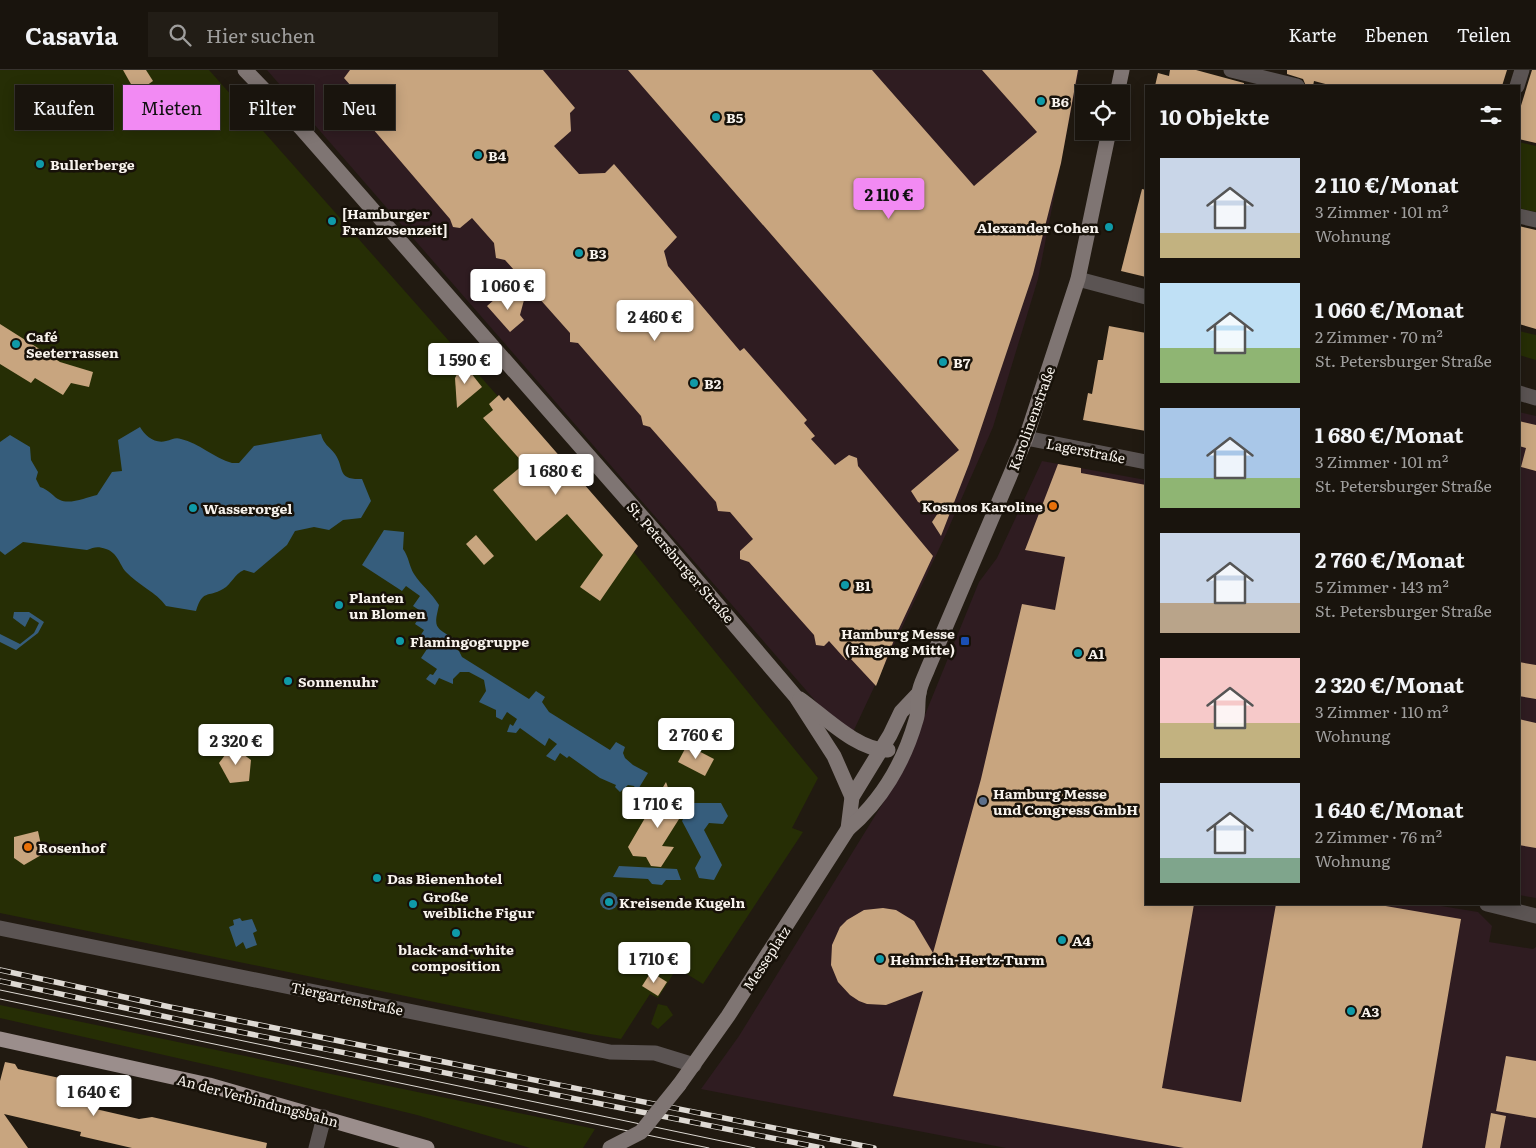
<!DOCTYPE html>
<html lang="de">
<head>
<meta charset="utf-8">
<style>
	:root { --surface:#19140d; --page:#221d16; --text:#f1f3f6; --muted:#9f9e9d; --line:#37332e; --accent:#f28af3 }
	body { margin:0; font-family:Literata,serif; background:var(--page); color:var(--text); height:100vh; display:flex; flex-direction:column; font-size:19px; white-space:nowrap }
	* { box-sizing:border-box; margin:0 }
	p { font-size:16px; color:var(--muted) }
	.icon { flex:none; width:28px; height:28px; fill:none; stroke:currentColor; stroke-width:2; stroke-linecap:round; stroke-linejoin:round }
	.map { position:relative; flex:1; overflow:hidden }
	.panel { position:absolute; left:1145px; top:15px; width:375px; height:820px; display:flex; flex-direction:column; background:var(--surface); border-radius:0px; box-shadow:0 2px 12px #0003,0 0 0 1px var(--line) }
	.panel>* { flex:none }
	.hud { position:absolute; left:15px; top:15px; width:475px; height:45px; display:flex; gap:10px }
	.fabs { position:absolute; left:1075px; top:15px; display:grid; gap:10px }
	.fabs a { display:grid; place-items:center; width:55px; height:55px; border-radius:0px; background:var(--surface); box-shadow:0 2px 12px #0003,0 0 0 1px var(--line); font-size:25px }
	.price { position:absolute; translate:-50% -42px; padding:0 11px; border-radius:5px; background:#fff; color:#222; font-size:16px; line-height:32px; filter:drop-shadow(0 1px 2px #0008) }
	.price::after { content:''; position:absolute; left:50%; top:30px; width:15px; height:11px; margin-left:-8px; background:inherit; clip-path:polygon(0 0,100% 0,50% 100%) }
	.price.current { background:var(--accent); color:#111 }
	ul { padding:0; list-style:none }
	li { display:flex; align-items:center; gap:15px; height:125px; padding:0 15px }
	li span { display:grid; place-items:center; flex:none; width:140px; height:100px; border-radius:0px; color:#555 }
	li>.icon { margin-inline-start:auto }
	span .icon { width:60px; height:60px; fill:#fffc; stroke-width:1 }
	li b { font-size:21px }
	h2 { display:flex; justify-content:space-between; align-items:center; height:60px; padding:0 15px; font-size:21px }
	.chip { padding:0 18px; border-radius:0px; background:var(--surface); box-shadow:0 2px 12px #0003,0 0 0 1px var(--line); font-size:18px; line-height:45px }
	.chip.current { background:var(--accent); color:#111 }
	header { display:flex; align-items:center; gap:30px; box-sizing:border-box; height:70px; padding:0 25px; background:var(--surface); border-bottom:1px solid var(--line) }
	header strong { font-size:24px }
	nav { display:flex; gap:28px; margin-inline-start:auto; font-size:18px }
	.search { width:350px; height:45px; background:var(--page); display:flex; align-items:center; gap:12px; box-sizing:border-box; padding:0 18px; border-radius:0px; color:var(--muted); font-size:19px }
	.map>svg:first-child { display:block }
	.commercial { fill:#2f1c21 }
	.green { fill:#262e05 }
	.water { fill:#365d7c }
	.building { fill:#c8a57f }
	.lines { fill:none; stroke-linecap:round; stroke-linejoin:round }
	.street { stroke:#5b5453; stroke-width:15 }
	.secondary { stroke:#7f7573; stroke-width:15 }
	.primary { stroke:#9b8e8c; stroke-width:15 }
	.tram { stroke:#ded9d3; stroke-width:1 }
	.rail-casing { stroke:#ded9d3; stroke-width:5.5 }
	.rail { stroke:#171109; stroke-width:4; stroke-dasharray:11; stroke-linecap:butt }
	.secondary-bridge { stroke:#7f7573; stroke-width:15 }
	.culture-dot { fill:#0f9aa8; stroke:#171109; stroke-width:2 }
	.food-dot { fill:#e8710a; stroke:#171109; stroke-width:2 }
	.transit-dot { fill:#1a4fb4; stroke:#171109; stroke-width:2 }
	.service-dot { fill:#5c6f8a; stroke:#171109; stroke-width:2 }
	.labels { text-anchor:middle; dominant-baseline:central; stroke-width:5; stroke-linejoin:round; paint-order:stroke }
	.poi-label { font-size:14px; font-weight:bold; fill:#f8f3ed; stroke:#171109; text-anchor:start }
	.street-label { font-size:14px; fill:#f8f3ed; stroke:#171109 }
</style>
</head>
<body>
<header>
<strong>Casavia</strong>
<div class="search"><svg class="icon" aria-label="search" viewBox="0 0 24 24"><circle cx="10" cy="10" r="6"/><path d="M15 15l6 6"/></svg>Hier suchen</div>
<nav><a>Karte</a><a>Ebenen</a><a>Teilen</a></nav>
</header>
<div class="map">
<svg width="1536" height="1078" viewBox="0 0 1536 1078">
	<rect width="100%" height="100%" fill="#211a11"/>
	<g class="commercial">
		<path d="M267,0H1079L1038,209L993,357L946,464L853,662L818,634Z"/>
		<path d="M1519,342L1536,346V828L1519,825Z"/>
		<path d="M1042,391L1146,410V834H1429L1478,842L1492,856L1489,872L1533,879L1536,877V1078H1006L701,1019L739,966L891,720L907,689L979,512L997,488Z"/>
	</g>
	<g class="green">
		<path d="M0,0H209L611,454L818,708L792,758L803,762L703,914L677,898L658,928L650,924L621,969L590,964L0,843Z"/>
		<path d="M1519,72L1536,76V142L1519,138Z"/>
		<path d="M1519,261L1536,265V290L1519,285Z"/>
		<path d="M658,934L667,936L673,945L658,959L651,954Z"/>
		<path d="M0,935L595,1059L583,1078H530L417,1045L270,1009L0,948Z"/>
	</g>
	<g class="water">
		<path d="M140,357C145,366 155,374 166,371C172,370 175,367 181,369C199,373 214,388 232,393H239L254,376L321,364C324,375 329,376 335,384C345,398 336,410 362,409L371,431L361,448L343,450L329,460L314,457L295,461L287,475L254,503L244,500C234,504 232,514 223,519C207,528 203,519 196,541L166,536C156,522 138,515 126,502C119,494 118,483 106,479C98,476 94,477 87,480L23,472L5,485L0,481V372L10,365L30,377L31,390L38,402L36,409L40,417C50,420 53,427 60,430C70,435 87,427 97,425L112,402L122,401L118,370Z"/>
		<path d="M384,460L404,462L403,479C409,487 409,496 414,504C421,515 431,522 439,535C434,557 434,557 453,568L447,578L451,576L459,581L462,587L529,629L536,621L545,627L542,632L549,642L610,680L616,672L625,677L623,683L625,688L633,695L648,703L637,721L634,716L628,715L620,722L615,717L616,715L600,708L569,686L567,688L560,683L555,691L546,686L557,674L549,668L545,676L520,658L516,663L507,662L510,654L513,656L517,649L507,642L502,650L496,647V640L479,632L486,621L484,610L469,602H460L453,609V614L439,608L435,615L426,609L430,604L433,605L437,599L421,588L427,579L417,571L424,560L415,554L422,542L413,536L420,526L406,516L402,521L362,495Z"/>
		<path d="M14,542H29L44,552L38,563L16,580L0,572V564L20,574L34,563L39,553L30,547L25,557L13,548Z"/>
		<path d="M692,733H721L728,746L723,754L709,753L704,760L722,795L714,810L699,808L695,798L701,787L682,751Z"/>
		<path d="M619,796L677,799L681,810H666L662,815L652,814L648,809L613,807Z"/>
		<circle cx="609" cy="831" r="9"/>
		<path d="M240,848L242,851L252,849L257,861L253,863L257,875L246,879L243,872L236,877L229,857L234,855L233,850Z"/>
	</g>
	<g class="building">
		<path d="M123,0H146L153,11L136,23Z"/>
		<path d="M350,0H543L575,38L570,43L571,61L554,76L579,104L605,103L614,94L677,167L664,181L668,196L740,281L744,278L807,350L804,353L815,366L811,369L835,395L849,385L857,388L858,396L933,486L896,565L876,616L850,588L846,590L829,571L824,576L816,575L814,565L749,492L740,489V481L753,469L730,442L718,441L716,432L650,357L643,355L641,346L578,273L570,272V263L505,190L496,188L494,173L472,148L460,158L453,157L450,149L367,52L360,51L358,42L367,34L344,8Z"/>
		<path d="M628,0H872L974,116L1037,62L982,0H1078L1061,93L1033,204L969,394L941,466L932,452L940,440L918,432L911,421L959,380Z"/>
		<path d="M1170,0H1196L1244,13V16H1155L1158,3L1169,6Z"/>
		<path d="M1287,0H1507L1502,16H1333L1314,11L1313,16H1306L1303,9L1287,4Z"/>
		<path d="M1532,0H1536V73L1519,69V42Z"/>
		<path d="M1142,119L1146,120V207L1121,201Z"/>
		<path d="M1519,156L1536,160V259L1519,254Z"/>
		<path d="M502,223L506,229L511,227L524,230L520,245L524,250L510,262L487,236Z"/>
		<path d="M0,254L60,292L93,302L89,317L71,313L63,325L35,308L31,313L0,294Z"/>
		<path d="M1109,256L1146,263V361L1083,350L1088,323L1092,324L1098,290H1103Z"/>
		<path d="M463,293L482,317L457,338L455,308Z"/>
		<path d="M499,325L504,331L508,327L638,476L600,531L580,517L603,485L567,444L536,471L493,420L524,394L483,348L493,340L489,334Z"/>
		<path d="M1519,351L1536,355V401L1521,397L1526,378L1519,376Z"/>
		<path d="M1058,394L1081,398V403L1146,415V834H1194L1162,1018L1241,1032L1276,834H1374L1461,849L1422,1078H1184L893,1026L923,921L886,935L867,934L859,931L850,925L838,912L831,895L832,875L840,857L847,850L864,840L883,838L896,840L914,851L933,883L981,709L1022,534L1055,540L1065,487L1025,480Z"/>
		<path d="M476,465L494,486L484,495L466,474Z"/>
		<path d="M1519,592L1536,595V629L1519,626Z"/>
		<path d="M1519,649L1536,653V778L1519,775Z"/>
		<path d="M687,675L714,689L705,706L678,692Z"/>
		<path d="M232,676L251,690L249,711L230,713L219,693Z"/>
		<path d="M666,712L672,729L691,730L662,776L674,777L661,797L651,796L646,787L633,786L628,777Z"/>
		<path d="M38,761L43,784L24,795L14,788V767Z"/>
		<path d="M651,902L667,912L658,926L642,916Z"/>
		<path d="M1506,986L1536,991V1048L1496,1041Z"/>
		<path d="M5,992L15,994L18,999L69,1010L67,1019L90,1024L87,1037L139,1049L152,1047L227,1064L267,1073L266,1078H132L80,1066L81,1062L4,1044L28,1078H0V1011Z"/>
		<path d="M1491,1043L1506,1046L1500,1078H1485Z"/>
	</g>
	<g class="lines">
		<g class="street">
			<path d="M1231,0L1297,16"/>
			<path d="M1517,16L1522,0"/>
			<path d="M1519,146L1536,150"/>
			<path d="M1078,209L1146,227"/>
			<path d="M1519,323L1536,328"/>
			<path d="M1026,368L1146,392"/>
			<path d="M1487,834L1536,846"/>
			<path d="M0,858L610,982L655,983L694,995"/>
			<path d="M316,1078L324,1047"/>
		</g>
		<g class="secondary">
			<path d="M245,0L301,58L658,465L796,627L834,686L852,727"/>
			<path d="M1117,24L1122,0"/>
			<path d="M800,629C824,646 858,681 888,680"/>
			<path d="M848,759L852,727L890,665L901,642L919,623"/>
			<path d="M679,1015L728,946L848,759C881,731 904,692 916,650C919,642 917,632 919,623C920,615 925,606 928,598L1026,368L1078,209L1109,61"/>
		</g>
		<path class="primary" d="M0,969L209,1015L427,1078"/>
		<g class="tram">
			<path d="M0,920L755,1078"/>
			<path d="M0,929L709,1078"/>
		</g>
		<defs>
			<g id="rail">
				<path d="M0,900L170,937L874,1078"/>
				<path d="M0,911L195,953L822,1078"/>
			</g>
		</defs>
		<use href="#rail" class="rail-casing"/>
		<use href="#rail" class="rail"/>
		<path class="secondary-bridge" d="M610,1078L641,1062L679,1015"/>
	</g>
	<g class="culture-dot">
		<circle cx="1041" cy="31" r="5"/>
		<circle cx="716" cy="47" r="5"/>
		<circle cx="478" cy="85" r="5"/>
		<circle cx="40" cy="94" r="5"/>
		<circle cx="332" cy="151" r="5"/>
		<circle cx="1109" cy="157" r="5"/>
		<circle cx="579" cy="183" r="5"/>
		<circle cx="16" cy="274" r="5"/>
		<circle cx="943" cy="292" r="5"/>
		<circle cx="694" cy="313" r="5"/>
		<circle cx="193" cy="438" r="5"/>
		<circle cx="845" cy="515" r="5"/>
		<circle cx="339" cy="535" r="5"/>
		<circle cx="400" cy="571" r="5"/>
		<circle cx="1078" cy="583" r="5"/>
		<circle cx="288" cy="611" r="5"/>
		<circle cx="377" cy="808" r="5"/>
		<circle cx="609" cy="832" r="5"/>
		<circle cx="413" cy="834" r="5"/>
		<circle cx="456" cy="863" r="5"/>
		<circle cx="1062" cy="870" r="5"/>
		<circle cx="880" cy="889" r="5"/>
		<circle cx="1351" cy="941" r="5"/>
	</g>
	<g class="food-dot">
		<circle cx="1053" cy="436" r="5"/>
		<circle cx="28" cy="777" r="5"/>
	</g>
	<rect class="transit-dot" x="960" y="566" width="10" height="10" rx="2.5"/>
	<circle class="service-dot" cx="983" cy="731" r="5"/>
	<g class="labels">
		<g class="poi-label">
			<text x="1051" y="31">B6</text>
			<text x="726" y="47">B5</text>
			<text x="488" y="85">B4</text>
			<text x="50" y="94">Bullerberge</text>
			<text x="342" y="143">[Hamburger<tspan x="342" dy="16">Franzosenzeit]</tspan></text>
			<text x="1099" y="157" text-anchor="end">Alexander Cohen</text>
			<text x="589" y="183">B3</text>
			<text x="26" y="266">Café<tspan x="26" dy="16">Seeterrassen</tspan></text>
			<text x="953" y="292">B7</text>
			<text x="704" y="313">B2</text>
			<text x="1043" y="436" text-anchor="end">Kosmos Karoline</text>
			<text x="203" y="438">Wasserorgel</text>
			<text x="855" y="515">B1</text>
			<text x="349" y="527">Planten<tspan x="349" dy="16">un Blomen</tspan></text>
			<text x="955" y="563" text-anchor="end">Hamburg Messe<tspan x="955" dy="16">(Eingang Mitte)</tspan></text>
			<text x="410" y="571">Flamingogruppe</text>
			<text x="1088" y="583">A1</text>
			<text x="298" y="611">Sonnenuhr</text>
			<text x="993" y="723">Hamburg Messe<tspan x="993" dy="16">und Congress GmbH</tspan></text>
			<text x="38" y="777">Rosenhof</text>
			<text x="387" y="808">Das Bienenhotel</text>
			<text x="423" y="826">Große<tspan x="423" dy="16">weibliche Figur</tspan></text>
			<text x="619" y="832">Kreisende Kugeln</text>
			<text x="1072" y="870">A4</text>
			<text x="456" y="879" text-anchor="middle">black-and-white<tspan x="456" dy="16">composition</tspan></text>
			<text x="890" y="889">Heinrich-Hertz-Turm</text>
			<text x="1361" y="941">A3</text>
		</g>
		<g class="street-label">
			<text transform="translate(1031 348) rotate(-70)">Karolinenstraße</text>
			<text transform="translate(1086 380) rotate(11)">Lagerstraße</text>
			<text transform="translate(681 492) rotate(49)">St. Petersburger Straße</text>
			<text transform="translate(766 888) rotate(-57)">Messeplatz</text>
			<text transform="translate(347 928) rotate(12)">Tiergartenstraße</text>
			<text transform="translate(258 1030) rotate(15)">An der Verbindungsbahn</text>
		</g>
	</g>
</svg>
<div class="fabs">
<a><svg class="icon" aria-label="locate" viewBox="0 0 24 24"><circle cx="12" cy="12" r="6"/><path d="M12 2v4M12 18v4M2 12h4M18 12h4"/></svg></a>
</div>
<b class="price current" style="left:889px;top:150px">2 110 €</b>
<b class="price" style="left:508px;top:241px">1 060 €</b>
<b class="price" style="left:655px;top:272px">2 460 €</b>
<b class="price" style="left:465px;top:315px">1 590 €</b>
<b class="price" style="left:556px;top:426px">1 680 €</b>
<b class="price" style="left:696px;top:690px">2 760 €</b>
<b class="price" style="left:236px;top:696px">2 320 €</b>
<b class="price" style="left:658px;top:759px">1 710 €</b>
<b class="price" style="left:654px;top:914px">1 710 €</b>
<b class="price" style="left:94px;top:1047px">1 640 €</b>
<div class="hud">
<a class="chip">Kaufen</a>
<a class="chip current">Mieten</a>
<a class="chip">Filter</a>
<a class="chip">Neu</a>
</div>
<section class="panel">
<h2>10 Objekte<svg class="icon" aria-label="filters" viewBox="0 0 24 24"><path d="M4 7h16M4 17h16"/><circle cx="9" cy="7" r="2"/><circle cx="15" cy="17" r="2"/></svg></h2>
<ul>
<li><span style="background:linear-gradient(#c9d6e8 75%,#c2b280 0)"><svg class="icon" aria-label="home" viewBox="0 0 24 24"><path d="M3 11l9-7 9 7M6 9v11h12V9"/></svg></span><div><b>2 110 €/Monat</b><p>3 Zimmer · 101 m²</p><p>Wohnung</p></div></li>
<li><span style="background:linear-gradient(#bfe0f5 65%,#8fb573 0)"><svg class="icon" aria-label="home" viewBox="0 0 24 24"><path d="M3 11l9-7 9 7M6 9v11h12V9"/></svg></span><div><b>1 060 €/Monat</b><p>2 Zimmer · 70 m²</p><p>St. Petersburger Straße</p></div></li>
<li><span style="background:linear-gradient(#a9c7e8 70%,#8fb573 0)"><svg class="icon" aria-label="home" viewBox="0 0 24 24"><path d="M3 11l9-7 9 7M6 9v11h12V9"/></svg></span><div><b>1 680 €/Monat</b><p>3 Zimmer · 101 m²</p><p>St. Petersburger Straße</p></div></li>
<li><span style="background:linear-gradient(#c9d6e8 70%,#b9a48a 0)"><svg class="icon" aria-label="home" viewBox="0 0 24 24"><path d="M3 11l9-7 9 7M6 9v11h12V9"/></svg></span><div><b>2 760 €/Monat</b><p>5 Zimmer · 143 m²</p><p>St. Petersburger Straße</p></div></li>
<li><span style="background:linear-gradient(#f6c9c9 65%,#c2b280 0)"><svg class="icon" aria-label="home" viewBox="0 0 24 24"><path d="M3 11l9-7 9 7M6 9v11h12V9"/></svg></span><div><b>2 320 €/Monat</b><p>3 Zimmer · 110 m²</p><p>Wohnung</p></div></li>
<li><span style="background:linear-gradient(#c9d6e8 75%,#7fa58c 0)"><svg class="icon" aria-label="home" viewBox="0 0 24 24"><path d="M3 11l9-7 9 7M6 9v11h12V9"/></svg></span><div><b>1 640 €/Monat</b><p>2 Zimmer · 76 m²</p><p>Wohnung</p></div></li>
</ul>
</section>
</div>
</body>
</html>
